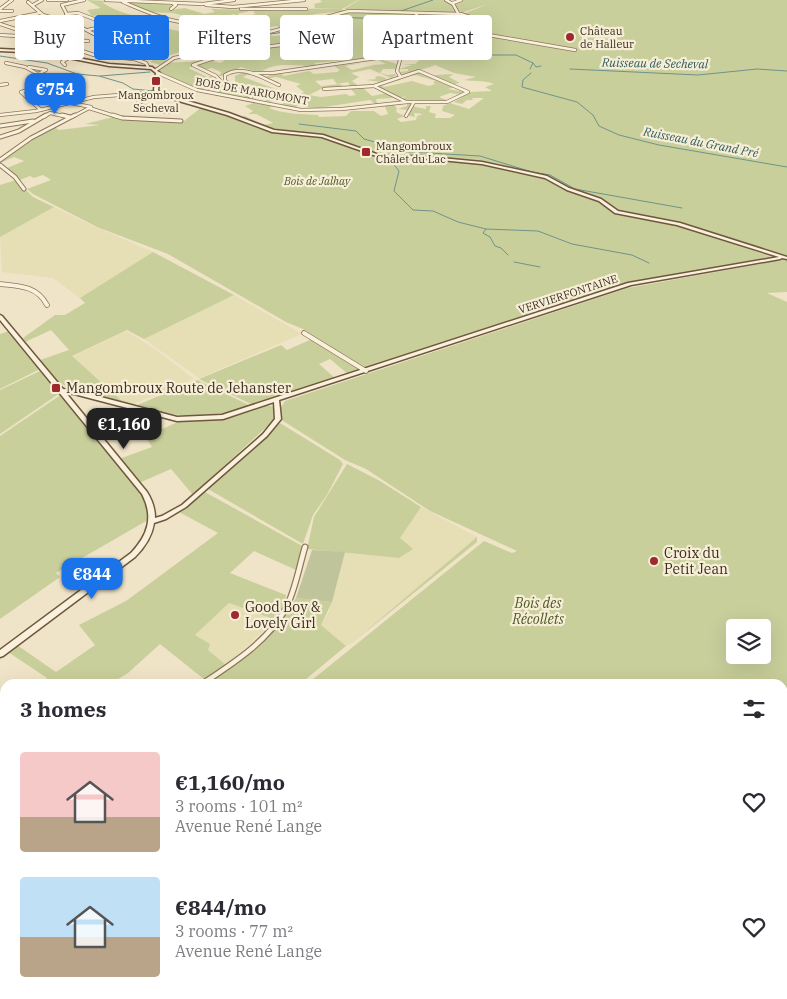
<!DOCTYPE html>
<html lang="en">
<head>
<meta charset="utf-8">
<style>
	:root { --surface:#fff; --page:#f2f2f3; --text:#2b2b33; --muted:#7c7c81; --accent:#1a73e8 }
	body { margin:0; font-family:"IBM Plex Serif",serif; background:var(--page); color:var(--text); height:100vh; display:flex; flex-direction:column; font-size:19px; white-space:nowrap }
	* { box-sizing:border-box; margin:0 }
	p { font-size:16px; color:var(--muted) }
	.icon { flex:none; width:28px; height:28px; fill:none; stroke:currentColor; stroke-width:2; stroke-linecap:round; stroke-linejoin:round }
	.map { position:relative; flex:1; overflow:hidden }
	.drawer { position:absolute; left:0px; top:679px; width:788px; height:321px; display:flex; flex-direction:column; background:var(--surface); border-radius:15px 15px 0 0; box-shadow:0 5px 20px #0002 }
	.drawer>* { flex:none }
	.guide { position:absolute; left:15px; top:15px; width:500px; height:45px; display:flex; gap:10px }
	.controls { position:absolute; left:726px; top:619px; display:grid; gap:10px }
	.controls a { display:grid; place-items:center; width:45px; height:45px; border-radius:5px; background:var(--surface); box-shadow:0 5px 20px #0002; font-size:25px }
	.price { position:absolute; translate:-50% -42px; padding:0 11px; border-radius:10px; background:var(--accent); color:#fff; font-size:16px; line-height:32px; filter:drop-shadow(0 1px 2px #0008) }
	.price::after { content:''; position:absolute; left:50%; top:30px; width:15px; height:11px; margin-left:-8px; background:inherit; clip-path:polygon(0 0,100% 0,50% 100%) }
	.price.active { background:#222; color:#fff }
	ul { padding:0; list-style:none }
	li { display:flex; align-items:center; gap:15px; height:125px; padding:0 20px }
	li span { display:grid; place-items:center; flex:none; width:140px; height:100px; border-radius:5px; color:#555 }
	li>.icon { margin-inline-start:auto }
	span .icon { width:60px; height:60px; fill:#fffc; stroke-width:1 }
	li b { font-size:21px }
	h2 { display:flex; justify-content:space-between; align-items:center; height:60px; padding:0 20px; font-size:21px }
	.chip { padding:0 18px; border-radius:5px; background:var(--surface); box-shadow:0 5px 20px #0002; font-size:18px; line-height:45px }
	.chip.active { background:var(--accent); color:#fff }
	.map>svg:first-child { display:block }
	.farmland { fill:#e6deb5 }
	.green { fill:#c9cf9b; fill-rule:evenodd }
	.cemetery { fill:#bfc49a }
	.lines { fill:none; stroke-linecap:round; stroke-linejoin:round }
	.stream { stroke:#6f938a; stroke-width:1 }
	.street-far4-casing { stroke:#8d765c; stroke-width:4 }
	.street-far3-casing { stroke:#8d765c; stroke-width:5 }
	.street-far2-casing { stroke:#8d765c; stroke-width:5.5 }
	.street-far1-casing { stroke:#8d765c; stroke-width:7 }
	.street-casing { stroke:#8d765c; stroke-width:9 }
	.secondary-casing { stroke:#6f573f; stroke-width:3 }
	.street-far4 { stroke:#faf1dc; stroke-width:2.5 }
	.street-far3 { stroke:#faf1dc; stroke-width:3 }
	.street-far2 { stroke:#faf1dc; stroke-width:4 }
	.street-far1 { stroke:#faf1dc; stroke-width:4.5 }
	.street { stroke:#faf1dc; stroke-width:6 }
	.secondary { fill:#faf1dc; fill-rule:evenodd }
	.poi-dot { fill:#9e2a2b; stroke:#f7eed8; stroke-width:2 }
	.labels { text-anchor:middle; dominant-baseline:central; stroke-width:4.5; stroke-linejoin:round; paint-order:stroke }
	.far-poi-label { font-size:11px; fill:#3d2e20; stroke:#f7eed8; text-anchor:start }
	.far-street-label { font-size:11px; fill:#3d2e20; stroke:#f7eed8 }
	.far-park-label { font-size:11px; font-style:italic; fill:#4d5a26; stroke:#f7eed8 }
	.far-water-label { font-size:12px; font-style:italic; fill:#2f5d5a; stroke:#f7eed8 }
	.poi-label { font-size:14px; fill:#3d2e20; stroke:#f7eed8; text-anchor:start }
	.park-label { font-size:14px; font-style:italic; fill:#4d5a26; stroke:#f7eed8 }
</style>
</head>
<body>
<div class="map">
<svg width="787" height="999" viewBox="0 0 787 999">
	<rect width="100%" height="100%" fill="#f0e4c8"/>
	<g class="farmland">
		<path d="M577,29H605L618,36L617,39L583,37Z"/>
		<path d="M54,207L89,224L153,252L80,298L53,278L2,272L0,237Z"/>
		<path d="M234,295L302,334L199,378L144,339Z"/>
		<path d="M126,331L158,351L194,379L131,405L123,402L72,357Z"/>
		<path d="M421,507L477,537L352,643L346,646L321,625L329,611L344,553L399,558L412,549L400,538Z"/>
		<path d="M229,603L276,620L226,665L208,650L209,644L194,636Z"/>
	</g>
	<g class="green">
		<path d="M87,0L108,1L103,3C118,12 132,16 150,19C154,20 157,18 162,19L154,22L164,28L193,34L210,30L202,25L266,21L264,18L227,22L241,18L234,14L220,18L215,16L206,17L215,23L205,24L197,19L173,13L145,12L124,3C141,0 158,3 174,6L168,10L185,8L204,14L215,12L211,9L254,10L237,14L243,17L256,14L253,12L258,10L343,8L342,10L347,11L315,14L309,16L315,19L291,27L281,25L284,28L281,29L277,26C263,28 251,27 236,30L252,37L267,33L272,36L288,35L314,25L305,23L349,12L415,14L412,18L420,13L344,9L359,0H445L453,4L459,14L478,20L475,30L479,20L463,14L488,4L461,13L454,3L463,0H787V256L707,234L772,257L628,283L367,370L303,329L286,322L168,254L97,227L33,194L27,189L51,180L43,175L34,178L30,176L20,180L7,168L24,161L14,157L0,163V161L36,136L54,127L59,130L100,125L85,124L113,117L184,121L202,107L240,118L245,116L264,125L273,123L256,114H248L253,111L245,106L257,102L218,93L220,90H198L184,85L158,70C161,68 165,64 169,63C180,61 202,64 211,55L225,54L245,48L233,45L215,49L227,43L223,40L160,58L167,61L160,65L150,62L157,57L148,56L145,57L134,53L163,51L160,47L161,44L141,37L122,43L113,38L138,31C122,24 109,14 92,16L87,10L101,8ZM575,26L577,29H605L608,35L618,36L617,39L583,37L585,39L582,44L583,39ZM250,49L254,51C247,53 245,55 238,57C232,58 227,56 221,58L224,61L220,63L213,61L195,66L205,70L212,68L221,72L219,76H224L241,67L260,73C275,60 301,67 318,66L314,63L367,58L386,50L405,53L421,49L427,53L421,54L424,56L415,64H402L412,65L399,69H408V71L399,72L401,74C413,71 424,70 435,65L454,73L476,77L464,80C475,82 485,80 494,84L485,87L492,91L470,92L454,102L462,104L467,100H473L472,98H484L469,109L450,103L443,106L442,111L455,115L450,118H435L436,114L429,112L431,106H426V109L411,106L416,103L407,104V106L398,109L408,110L409,116L415,117L414,113L423,114L417,116L416,120L401,122L397,119L405,116L396,112L397,108L391,103H377L376,99L393,98L388,94L399,98L406,96L402,99L410,102L449,101L439,97L450,93L463,95L466,92L448,89L455,87L447,82L455,84L460,83L449,77L453,74L434,75L443,80L418,71L393,79L391,78L396,75L395,74L387,75L380,73L383,69H396L397,64L383,60L393,57L398,60L399,57L395,56L378,60L386,64L374,65L352,70L345,66L361,63L334,66L340,70L337,72L314,74L309,71L284,76L279,72L262,78L266,79L276,77L301,84L296,86L304,92L297,97L285,96L281,91L243,77L249,74L244,72L235,76V81L247,89L241,91L244,93L250,91L269,97L265,101L270,102L276,99L284,101L282,106L294,108L300,104L308,105L306,107L318,108L370,100L375,104H384L388,114L381,116L374,111H351L346,116L319,117L318,115C303,114 282,114 269,108L274,106L267,104H256L262,102L259,100L237,93H225L232,89L218,82H213L210,79L213,76L207,77L188,68ZM370,69L398,81L404,76L416,75L436,81L433,82L435,84L429,86L412,81L384,87L381,85L386,81V78L379,76L375,77L376,79L365,80L382,82L376,86L387,93L372,96L362,87L351,89L356,95L350,96L346,94L321,97L309,95L323,88H347L340,84L321,86L315,81L333,79L337,84L348,82L351,88L359,86L352,81L359,77L351,73Z"/>
		<path d="M320,0H358L344,8H315L314,4L322,2Z"/>
		<path d="M16,180L33,197L54,207L0,237V185Z"/>
		<path d="M153,252L234,295L144,339L127,330L72,356L123,402L66,386L60,383L40,360L69,350L51,330L25,342L23,338L55,315H65L85,303L80,298Z"/>
		<path d="M787,259V292L767,293L787,302V799H783L782,684H307L484,541L512,553L517,551L430,511L366,469L345,460L280,419L281,407L285,401L628,288ZM735,628H762V655H735Z"/>
		<path d="M9,331L40,369L0,389V334Z"/>
		<path d="M312,339L362,371L349,375L330,359L319,364L336,379L255,406L199,379L281,345L287,350Z"/>
		<path d="M40,371L60,393L0,434V390Z"/>
		<path d="M197,380L253,407C206,420 181,418 135,406Z"/>
		<path d="M62,394L145,499L148,520L56,573L60,577L0,619V436Z"/>
		<path d="M266,405L275,407V419L193,495L171,469L139,483L119,459L152,447L145,437L182,420L222,418Z"/>
		<path d="M280,423L340,460L343,464L327,495L313,515L303,544L208,489Z"/>
		<path d="M347,464L380,481L421,507L400,538L413,549L399,558L307,549L314,517Z"/>
		<path d="M205,492L304,547L296,570L254,551L230,573L286,595L284,608L276,620L229,603L195,635L210,644L208,650L226,665L205,680L160,644L128,673L110,684H39L47,678L8,652L17,645L56,672L95,645L79,625L126,601L218,533L179,512Z"/>
		<path d="M477,537V542L352,643Z"/>
		<path d="M296,598L332,602L321,625L346,646L300,684H207L236,663L280,623Z"/>
		<path d="M5,723V777L0,780V727Z"/>
		<path d="M787,803V999H267L277,995H782V804Z"/>
		<path d="M67,995H263L253,999H63Z"/>
	</g>
	<path class="cemetery" d="M312,550L345,552L332,602L296,598Z"/>
	<g class="lines">
		<g class="stream">
			<path d="M401,11L433,0"/>
			<path d="M413,21L435,33L436,38L451,40L467,52L482,55H516L533,63L530,69"/>
			<path d="M303,28L321,24L334,17L409,20"/>
			<path d="M263,35L292,31"/>
			<path d="M232,43L242,39"/>
			<path d="M193,53L209,50"/>
			<path d="M0,56L47,63L77,74L99,76L123,83L133,89L153,91"/>
			<path d="M533,63L536,67L541,66"/>
			<path d="M156,68L165,63"/>
			<path d="M570,69L698,75L757,69L787,71"/>
			<path d="M531,73L523,80L522,87L577,102L593,115L599,126L619,135L659,145L787,167"/>
			<path d="M100,76L150,72"/>
			<path d="M159,91L176,94"/>
			<path d="M184,96L195,98"/>
			<path d="M299,124L356,131L364,139L386,145L395,153L390,155L392,156"/>
			<path d="M394,151L480,156L532,172L550,175L575,189L682,208"/>
			<path d="M391,161L399,171L394,191L413,210L433,211L458,222L486,229L483,233L490,237L495,246L501,248L508,255"/>
			<path d="M486,229L538,231L572,244L632,255L649,263"/>
			<path d="M514,262L540,267"/>
		</g>
		<defs>
			<g id="street-far4">
				<path d="M48,0H67"/>
				<path d="M84,0L62,5L71,22L117,46L126,56L146,63L148,67"/>
				<path d="M106,0L203,4L234,0"/>
				<path d="M446,0L453,4L458,13"/>
				<path d="M28,2L43,15L73,24"/>
				<path d="M123,2C161,18 177,26 219,23"/>
				<path d="M453,3L461,0"/>
				<path d="M33,5L42,0"/>
				<path d="M206,5L233,7L304,0"/>
				<path d="M0,9L12,0"/>
				<path d="M171,9L176,5L172,3"/>
				<path d="M241,9H306"/>
				<path d="M0,11H12"/>
				<path d="M66,14L78,13L110,25L88,30"/>
				<path d="M17,18L64,32L68,34L69,40L88,41"/>
				<path d="M0,21L40,13"/>
				<path d="M0,24L33,35L35,37L33,38L46,39L94,55L133,59"/>
				<path d="M404,28L417,14"/>
				<path d="M0,35L33,37"/>
				<path d="M196,55L226,53"/>
				<path d="M6,63L25,67L38,74L33,78L63,83L73,88L31,100"/>
				<path d="M65,65L62,62L70,57"/>
				<path d="M29,67L46,70L38,74"/>
				<path d="M156,70L174,58L223,48L250,37L349,11L461,14L478,20L474,29L477,33L575,50"/>
				<path d="M158,73L197,90L301,110L342,109L407,102H447L468,92L419,71L374,86L324,89"/>
				<path d="M250,73H273L397,55L401,56L397,71L400,76"/>
				<path d="M0,85L7,84"/>
				<path d="M231,86L224,85L216,76L193,65L239,50L281,45"/>
				<path d="M374,86L406,102"/>
				<path d="M150,94L139,99L138,104L157,111L175,112"/>
				<path d="M251,97L225,81V75C243,64 262,78 279,85"/>
				<path d="M71,103L91,107L72,117"/>
				<path d="M89,108L118,117"/>
				<path d="M41,110L21,92L54,83"/>
				<path d="M0,115L36,111L94,97L157,92"/>
				<path d="M406,116L414,102"/>
				<path d="M44,117L50,113L68,117"/>
			</g>
			<g id="street-far3">
				<path d="M62,115L70,117"/>
				<path d="M113,115L122,118L181,121"/>
				<path d="M0,126L33,121"/>
				<path d="M0,137L19,131L46,115"/>
				<path d="M0,160L31,138L75,115"/>
				<path d="M0,165L15,177L24,189"/>
			</g>
			<g id="street-far2">
				<path d="M0,284C20,286 37,286 47,305"/>
				<path d="M304,333L366,371"/>
			</g>
			<path id="street-far1" d="M202,684C232,664 267,642 285,610C295,592 299,567 305,547"/>
			<g id="street">
				<path d="M0,840L5,835"/>
				<path d="M0,948L5,944"/>
				<path d="M0,973L5,970"/>
			</g>
			<path id="secondary" d="M0,49L43,51L109,64L152,67L160,73L158,90L160,93L229,113L274,130L323,135L385,157L420,156L482,162L547,176L569,188L601,199L618,211L680,223L787,257V259L782,258L780,259L631,285L279,400L281,419L267,436L186,507L166,519L154,523C152,536 145,547 135,557L3,656L0,657V650L131,553C148,535 154,517 142,494L0,320V315L2,316L63,389L74,390L177,417L222,415L628,283L779,257L677,225L615,213L599,201L567,190L545,178L482,164L420,158L385,159L322,137L272,132L227,115L158,95L154,90L156,73L151,69L109,66L43,53L0,51ZM66,393L74,394L177,421L223,419L274,402L275,419L263,434L182,505L162,516L155,518C155,508 152,500 147,492Z"/>
		</defs>
		<use href="#street-far4" class="street-far4-casing"/>
		<use href="#street-far3" class="street-far3-casing"/>
		<use href="#street-far2" class="street-far2-casing"/>
		<use href="#street-far1" class="street-far1-casing"/>
		<use href="#street" class="street-casing"/>
		<use href="#secondary" class="secondary-casing"/>
		<use href="#street-far4" class="street-far4"/>
		<use href="#street-far3" class="street-far3"/>
		<use href="#street-far2" class="street-far2"/>
		<use href="#street-far1" class="street-far1"/>
		<use href="#street" class="street"/>
		<use href="#secondary" class="secondary"/>
	</g>
	<g class="poi-dot">
		<circle cx="570" cy="37" r="5"/>
		<rect x="151" y="76" width="10" height="10" rx="2.5"/>
		<rect x="361" y="147" width="10" height="10" rx="2.5"/>
		<rect x="51" y="383" width="10" height="10" rx="2.5"/>
		<circle cx="654" cy="561" r="5"/>
		<circle cx="235" cy="615" r="5"/>
	</g>
	<g class="labels">
		<g class="far-poi-label">
			<text x="580" y="31">Château<tspan x="580" dy="13">de Halleur</tspan></text>
			<text x="156" y="95" text-anchor="middle">Mangombroux<tspan x="156" dy="13">Secheval</tspan></text>
			<text x="376" y="146">Mangombroux<tspan x="376" dy="13">Châlet du Lac</tspan></text>
		</g>
		<g class="far-street-label">
			<text transform="translate(252 91) rotate(10)">BOIS DE MARIOMONT</text>
			<text transform="translate(568 294) rotate(-18)">VERVIERFONTAINE</text>
		</g>
		<g class="far-park-label">
			<text x="317" y="181">Bois de Jalhay</text>
		</g>
		<g class="far-water-label">
			<text transform="translate(655 63) rotate(1)">Ruisseau de Secheval</text>
			<text transform="translate(701 142) rotate(11)">Ruisseau du Grand Pré</text>
		</g>
		<g class="poi-label">
			<text x="66" y="388">Mangombroux Route de Jehanster</text>
			<text x="664" y="553">Croix du<tspan x="664" dy="16">Petit Jean</tspan></text>
			<text x="245" y="607">Good Boy &amp;<tspan x="245" dy="16">Lovely Girl</tspan></text>
		</g>
		<g class="park-label">
			<text x="538" y="603">Bois des<tspan x="538" dy="16">Récollets</tspan></text>
		</g>
	</g>
</svg>
<div class="controls">
<a><svg class="icon" aria-label="layers" viewBox="0 0 24 24"><path d="M12 4l9 5-9 5-9-5zM3 14l9 5 9-5"/></svg></a>
</div>
<b class="price" style="left:55px;top:115px">€754</b>
<b class="price active" style="left:124px;top:450px">€1,160</b>
<b class="price" style="left:92px;top:600px">€844</b>
<div class="guide">
<a class="chip">Buy</a>
<a class="chip active">Rent</a>
<a class="chip">Filters</a>
<a class="chip">New</a>
<a class="chip">Apartment</a>
</div>
<section class="drawer">
<h2>3 homes<svg class="icon" aria-label="filters" viewBox="0 0 24 24"><path d="M4 7h16M4 17h16"/><circle cx="9" cy="7" r="2"/><circle cx="15" cy="17" r="2"/></svg></h2>
<ul>
<li><span style="background:linear-gradient(#f6c9c9 65%,#b9a48a 0)"><svg class="icon" aria-label="home" viewBox="0 0 24 24"><path d="M3 11l9-7 9 7M6 9v11h12V9"/></svg></span><div><b>€1,160/mo</b><p>3 rooms · 101 m²</p><p>Avenue René Lange</p></div><svg class="icon" aria-label="heart" viewBox="0 0 24 24"><path d="M12 20l-8-8c-3-5 5-10 8-4 3-6 11-1 8 4z"/></svg></li>
<li><span style="background:linear-gradient(#bfe0f5 60%,#b9a48a 0)"><svg class="icon" aria-label="home" viewBox="0 0 24 24"><path d="M3 11l9-7 9 7M6 9v11h12V9"/></svg></span><div><b>€844/mo</b><p>3 rooms · 77 m²</p><p>Avenue René Lange</p></div><svg class="icon" aria-label="heart" viewBox="0 0 24 24"><path d="M12 20l-8-8c-3-5 5-10 8-4 3-6 11-1 8 4z"/></svg></li>
</ul>
</section>
</div>
</body>
</html>
